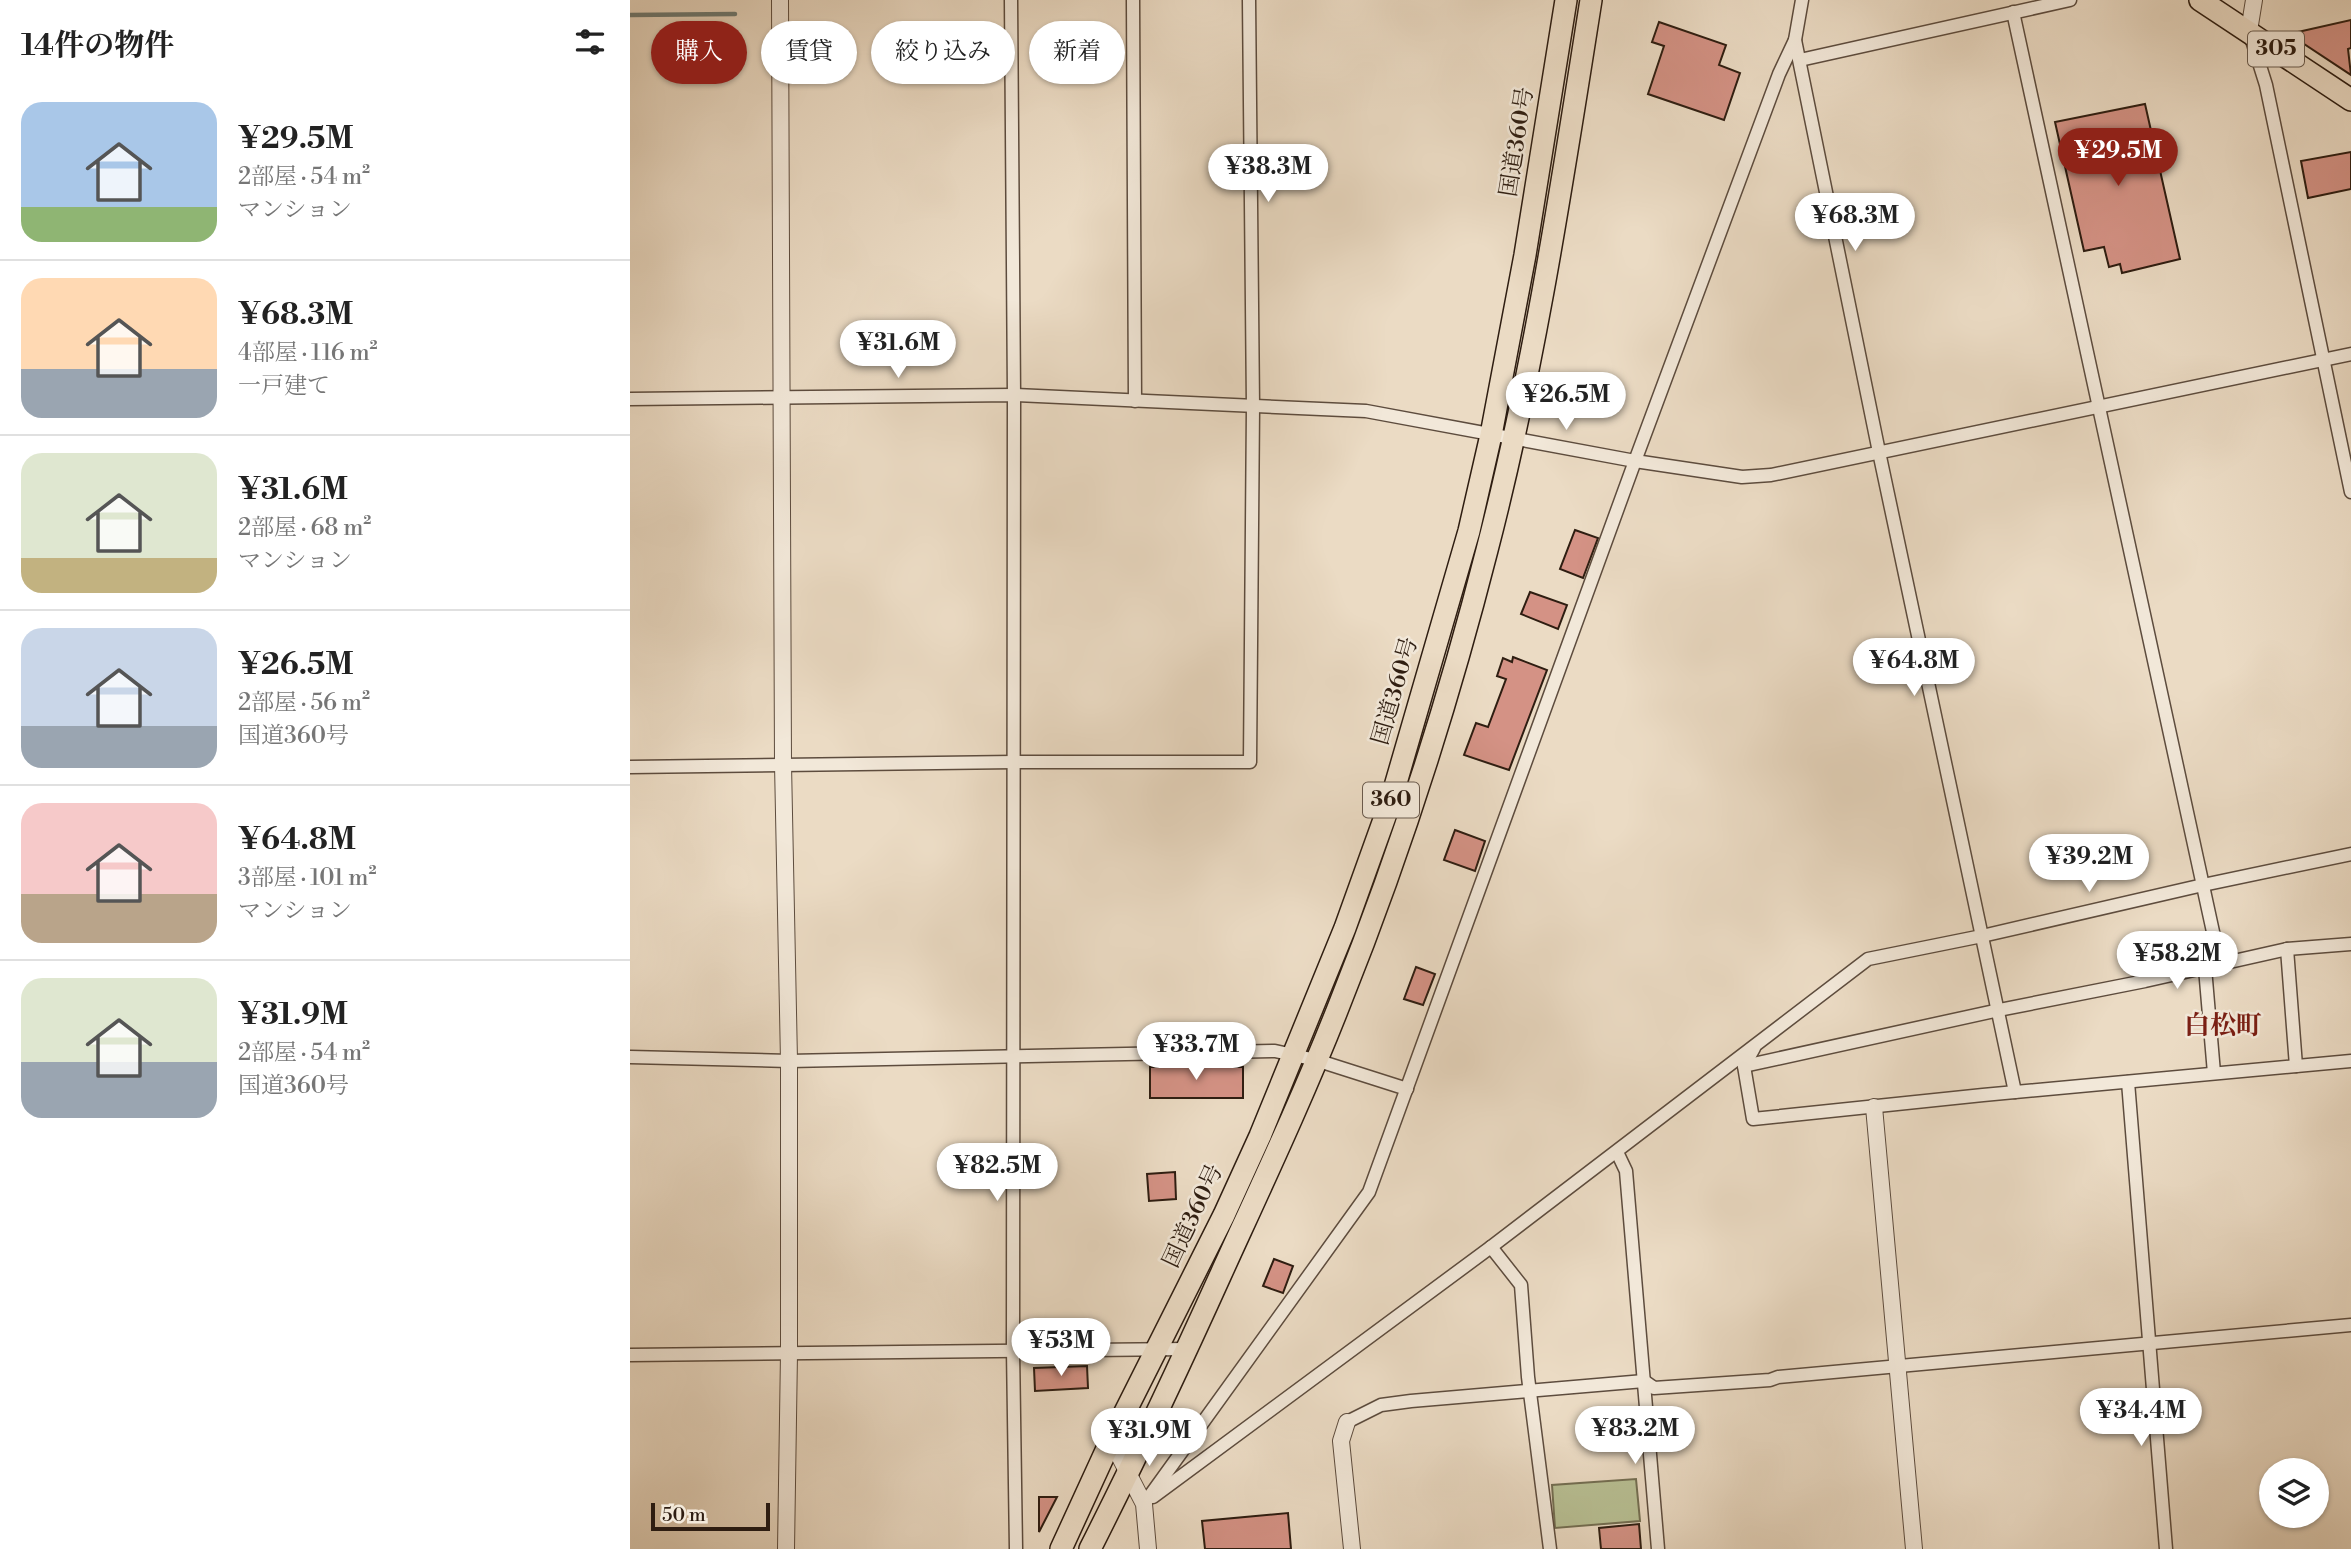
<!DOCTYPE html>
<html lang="ja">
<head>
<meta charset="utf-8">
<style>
	:root { --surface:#fff; --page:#f6f6f6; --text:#222; --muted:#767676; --line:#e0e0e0; --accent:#8f2418 }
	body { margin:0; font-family:"Libre Bodoni","Noto Serif JP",serif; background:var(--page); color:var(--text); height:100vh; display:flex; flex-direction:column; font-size:26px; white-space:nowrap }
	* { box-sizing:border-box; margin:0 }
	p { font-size:23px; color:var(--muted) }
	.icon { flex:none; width:38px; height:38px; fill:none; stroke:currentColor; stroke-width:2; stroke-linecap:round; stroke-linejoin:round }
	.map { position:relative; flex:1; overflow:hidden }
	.panel { display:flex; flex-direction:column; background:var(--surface); width:630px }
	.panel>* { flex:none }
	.guide { position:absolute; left:21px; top:21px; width:665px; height:63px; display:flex; gap:14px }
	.tools { position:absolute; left:1629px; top:1458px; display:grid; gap:14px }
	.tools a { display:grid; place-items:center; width:70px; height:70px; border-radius:50%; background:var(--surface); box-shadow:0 2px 5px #0004; font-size:35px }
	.scale { position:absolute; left:21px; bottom:18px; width:119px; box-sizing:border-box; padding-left:7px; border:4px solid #2e1d11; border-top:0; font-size:19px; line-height:24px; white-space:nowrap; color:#2e1d11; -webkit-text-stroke:5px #f2e8d9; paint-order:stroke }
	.price { position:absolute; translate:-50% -60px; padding:0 16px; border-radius:24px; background:#fff; color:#222; font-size:23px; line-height:46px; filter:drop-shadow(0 2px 4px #0008) }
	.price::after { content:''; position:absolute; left:50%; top:42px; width:21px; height:16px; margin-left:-10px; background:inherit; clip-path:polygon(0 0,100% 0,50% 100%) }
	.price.on { background:var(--accent); color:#fff }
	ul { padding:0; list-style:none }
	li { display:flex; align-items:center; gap:21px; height:175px; padding:0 21px }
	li+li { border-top:2px solid var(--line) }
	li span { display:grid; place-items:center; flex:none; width:196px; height:140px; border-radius:21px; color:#555 }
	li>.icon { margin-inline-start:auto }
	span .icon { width:84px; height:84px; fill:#fffc; stroke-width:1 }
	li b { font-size:30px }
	h2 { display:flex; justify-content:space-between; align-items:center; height:84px; padding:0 21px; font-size:30px }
	.pill { padding:0 24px; border-radius:32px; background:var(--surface); box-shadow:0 2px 5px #0004; font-size:24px; line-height:63px }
	.pill.on { background:var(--accent); color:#fff }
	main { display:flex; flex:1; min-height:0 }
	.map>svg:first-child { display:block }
	.green { fill:#b8c094; stroke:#736e52; stroke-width:2 }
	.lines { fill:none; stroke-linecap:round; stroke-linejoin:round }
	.stream { stroke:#6e7b75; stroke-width:4.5 }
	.building { fill:#d49285; stroke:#2e1d11; stroke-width:2 }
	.minor-casing { stroke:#5d4c3e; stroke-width:15 }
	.tertiary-casing { stroke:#5d4c3e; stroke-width:18 }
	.trunk-casing { stroke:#2e1d11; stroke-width:24 }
	.minor { stroke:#f2e8d9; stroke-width:12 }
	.tertiary { stroke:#f2e8d9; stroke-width:16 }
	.trunk { stroke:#ebdbc4; stroke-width:21 }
	.labels { text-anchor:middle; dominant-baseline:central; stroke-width:5; stroke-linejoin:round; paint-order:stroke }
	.shield { fill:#f2e8d9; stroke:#695a4d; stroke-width:2 }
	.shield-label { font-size:21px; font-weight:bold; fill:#2e1d11 }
	.street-label { font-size:23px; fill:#2e1d11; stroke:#f2e8d9 }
	.quarter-label { font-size:26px; font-weight:bold; fill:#7a1f14; stroke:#f2e8d9 }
</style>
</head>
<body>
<main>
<section class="panel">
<h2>14件の物件<svg class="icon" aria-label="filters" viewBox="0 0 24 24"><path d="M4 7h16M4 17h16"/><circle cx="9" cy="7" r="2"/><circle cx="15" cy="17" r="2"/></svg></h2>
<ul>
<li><span style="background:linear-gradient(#a9c7e8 75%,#8fb573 0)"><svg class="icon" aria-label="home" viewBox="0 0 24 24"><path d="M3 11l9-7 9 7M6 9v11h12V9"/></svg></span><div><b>¥29.5M</b><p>2部屋 · 54 m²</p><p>マンション</p></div></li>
<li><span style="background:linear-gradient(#ffd9b3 65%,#9aa5b1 0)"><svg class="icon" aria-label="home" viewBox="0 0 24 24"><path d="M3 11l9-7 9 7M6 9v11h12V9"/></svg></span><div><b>¥68.3M</b><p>4部屋 · 116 m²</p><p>一戸建て</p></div></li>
<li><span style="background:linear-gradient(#dfe7d0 75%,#c2b280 0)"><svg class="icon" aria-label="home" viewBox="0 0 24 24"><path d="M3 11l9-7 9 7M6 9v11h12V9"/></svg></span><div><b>¥31.6M</b><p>2部屋 · 68 m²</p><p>マンション</p></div></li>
<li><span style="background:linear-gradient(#c9d6e8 70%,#9aa5b1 0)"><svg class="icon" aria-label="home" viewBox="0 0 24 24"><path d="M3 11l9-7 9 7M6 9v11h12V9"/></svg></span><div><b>¥26.5M</b><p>2部屋 · 56 m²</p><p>国道360号</p></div></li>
<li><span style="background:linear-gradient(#f6c9c9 65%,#b9a48a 0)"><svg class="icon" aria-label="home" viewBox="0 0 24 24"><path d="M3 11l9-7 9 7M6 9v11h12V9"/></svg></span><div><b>¥64.8M</b><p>3部屋 · 101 m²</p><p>マンション</p></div></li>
<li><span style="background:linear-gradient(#dfe7d0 60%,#9aa5b1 0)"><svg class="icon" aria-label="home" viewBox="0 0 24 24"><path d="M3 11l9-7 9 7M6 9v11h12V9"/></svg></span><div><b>¥31.9M</b><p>2部屋 · 54 m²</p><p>国道360号</p></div></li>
</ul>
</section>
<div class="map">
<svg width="1721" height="1549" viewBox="0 0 1721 1549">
	<rect width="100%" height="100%" fill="#ebdbc4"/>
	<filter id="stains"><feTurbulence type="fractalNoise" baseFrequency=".00286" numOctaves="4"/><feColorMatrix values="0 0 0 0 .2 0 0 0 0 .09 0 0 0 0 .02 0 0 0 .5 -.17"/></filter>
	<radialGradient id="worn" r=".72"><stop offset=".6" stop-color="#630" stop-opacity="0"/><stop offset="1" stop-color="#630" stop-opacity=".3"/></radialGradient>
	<path class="green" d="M1006,1479L1010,1521L925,1528L922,1485Z"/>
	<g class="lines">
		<path class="stream" d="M0,15L105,14"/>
	</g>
	<g class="building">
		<path d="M1721,20V48L1718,49L1721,75L1659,34Z"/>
		<path d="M1029,22L1096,45L1089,65L1110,73L1094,120L1018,94L1034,46L1022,42Z"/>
		<path d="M1515,104L1550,259L1492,273L1490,264L1479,267L1474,247L1454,251L1425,122Z"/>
		<path d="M1721,152V189L1678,198L1671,161Z"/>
		<path d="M945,530L968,538L953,578L930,569Z"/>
		<path d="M900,592L937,605L928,629L891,614Z"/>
		<path d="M883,657L917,670L879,770L834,755L846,723L858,727L876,679L867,676L873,658L882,662Z"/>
		<path d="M825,830L855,841L845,871L814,860Z"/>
		<path d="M786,967L805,974L793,1005L774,999Z"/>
		<rect x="520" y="1067" width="93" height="31"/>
		<path d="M545,1172L546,1199L519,1201L517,1174Z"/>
		<path d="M644,1259L663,1266L653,1293L633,1286Z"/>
		<path d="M457,1366L458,1388L405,1391L404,1368Z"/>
		<path d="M409,1497H427L409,1532Z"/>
		<path d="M658,1513L661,1549H575L572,1521Z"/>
		<path d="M1009,1524L1011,1549H971L969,1528Z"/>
	</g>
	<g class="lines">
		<defs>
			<g id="minor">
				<path d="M381,0L384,395L383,1350L386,1549"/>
				<path d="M503,0L505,401"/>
				<path d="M1383,12L1590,964"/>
				<path d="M1620,34L1636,85L1721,492"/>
				<path d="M1165,40L1249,452L1385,1092"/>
				<path d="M1170,60L1440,0"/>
				<path d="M0,399L384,395L736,411L1005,461L1112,477L1141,475L1721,354"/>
				<path d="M0,767L384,762H620L623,407L619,0"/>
				<path d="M1657,949L1666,1066"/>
				<path d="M1575,968L1584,1073"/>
				<path d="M1124,1048L1114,1066L1123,1119L1353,1095L1721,1061"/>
				<path d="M0,1057L159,1061L645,1051L686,1060L777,1089"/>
				<path d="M1114,1066L1369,1010L1515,981L1657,949L1721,944"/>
				<path d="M1498,1082L1536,1549"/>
				<path d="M987,1152L996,1171L1028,1549"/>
				<path d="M861,1247L891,1285L898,1377L920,1549"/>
				<path d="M0,1355L557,1349"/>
				<path d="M717,1422L751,1405L781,1401L1014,1381L1024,1388L1140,1380L1148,1377L1721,1325"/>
				<path d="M523,1497L861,1247L1238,959L1352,936L1573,885L1721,854"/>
				<path d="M514,1504L739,1192L1005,461L1149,74L1165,40L1172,0"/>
			</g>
			<g id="tertiary">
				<path d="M150,0L153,764L159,1061V1353L156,1549"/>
				<path d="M1619,31L1624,0"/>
				<path d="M1244,1107L1284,1549"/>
				<path d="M717,1422L711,1441L722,1549"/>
				<path d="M481,1440L514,1504L518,1549"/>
			</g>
			<g id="trunk">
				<path d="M1570,0L1721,100"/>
				<path d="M431,1549L481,1440L594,1215L630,1136L715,928L761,800L839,531L861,435L895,255L936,0"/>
				<path d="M460,1549C506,1458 549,1367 591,1274C632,1184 674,1095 710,1003C769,856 818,703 857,550C904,369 932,184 961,0"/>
			</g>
		</defs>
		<use href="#minor" class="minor-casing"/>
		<use href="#tertiary" class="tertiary-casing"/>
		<use href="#trunk" class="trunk-casing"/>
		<use href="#minor" class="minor"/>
		<use href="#tertiary" class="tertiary"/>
		<use href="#trunk" class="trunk"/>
	</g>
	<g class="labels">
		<g class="shield">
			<rect x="1618" y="31.5" width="56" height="35" rx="5"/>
			<rect x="733" y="782.5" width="56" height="35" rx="5"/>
		</g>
		<g class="shield-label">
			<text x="1646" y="49">305</text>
			<text x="761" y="800">360</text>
		</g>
		<g class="street-label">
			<text transform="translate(887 142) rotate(-81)">国道360号</text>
			<text transform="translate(765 691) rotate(-74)">国道360号</text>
			<text transform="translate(563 1216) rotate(-65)">国道360号</text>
		</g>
		<g class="quarter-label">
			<text x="1593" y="1026">白松町</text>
		</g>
	</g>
	<rect width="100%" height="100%" filter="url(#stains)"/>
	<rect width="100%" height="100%" fill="url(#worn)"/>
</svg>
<div class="tools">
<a><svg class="icon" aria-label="layers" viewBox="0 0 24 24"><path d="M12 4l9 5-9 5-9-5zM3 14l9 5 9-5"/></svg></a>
</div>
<div class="scale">50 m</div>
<b class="price on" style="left:1488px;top:188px">¥29.5M</b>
<b class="price" style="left:638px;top:204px">¥38.3M</b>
<b class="price" style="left:1225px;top:253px">¥68.3M</b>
<b class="price" style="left:268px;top:380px">¥31.6M</b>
<b class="price" style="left:936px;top:432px">¥26.5M</b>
<b class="price" style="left:1284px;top:698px">¥64.8M</b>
<b class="price" style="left:1459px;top:894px">¥39.2M</b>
<b class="price" style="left:1547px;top:991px">¥58.2M</b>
<b class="price" style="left:566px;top:1082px">¥33.7M</b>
<b class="price" style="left:367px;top:1203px">¥82.5M</b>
<b class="price" style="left:431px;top:1378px">¥53M</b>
<b class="price" style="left:1511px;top:1448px">¥34.4M</b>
<b class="price" style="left:1005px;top:1466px">¥83.2M</b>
<b class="price" style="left:519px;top:1468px">¥31.9M</b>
<div class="guide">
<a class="pill on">購入</a>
<a class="pill">賃貸</a>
<a class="pill">絞り込み</a>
<a class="pill">新着</a>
</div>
</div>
</main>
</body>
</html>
